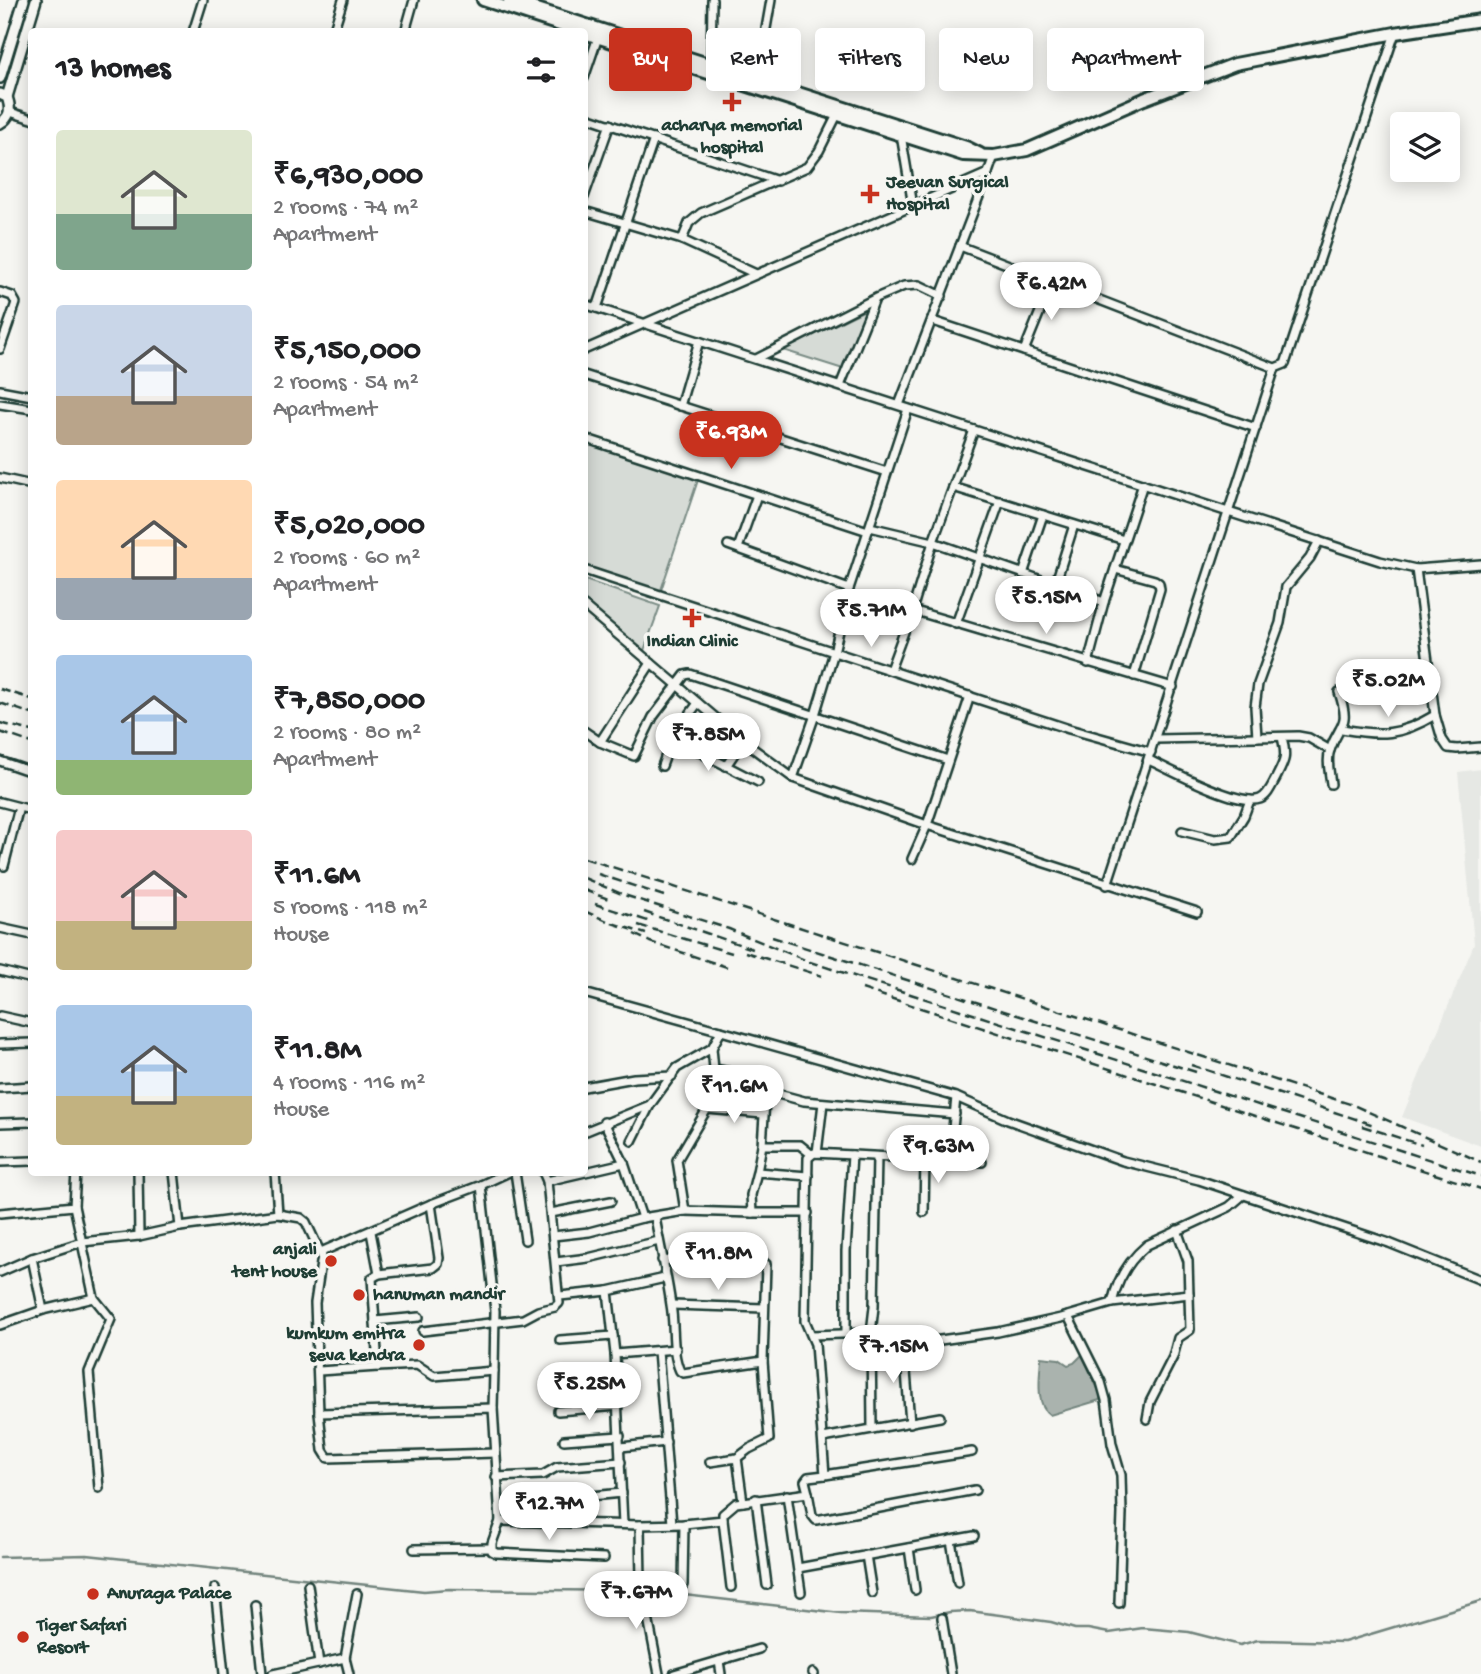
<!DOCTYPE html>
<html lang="en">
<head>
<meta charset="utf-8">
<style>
	:root { --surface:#fff; --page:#f2f2f2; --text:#202124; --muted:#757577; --accent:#c8321e }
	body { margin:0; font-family:"Gochi Hand",sans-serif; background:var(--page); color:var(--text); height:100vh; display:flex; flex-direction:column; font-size:26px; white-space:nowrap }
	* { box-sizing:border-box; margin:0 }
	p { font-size:23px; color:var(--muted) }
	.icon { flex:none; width:38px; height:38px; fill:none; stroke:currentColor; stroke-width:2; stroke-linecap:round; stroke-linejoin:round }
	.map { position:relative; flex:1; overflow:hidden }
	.side { position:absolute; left:28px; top:28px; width:560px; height:1148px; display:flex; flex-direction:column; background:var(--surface); border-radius:7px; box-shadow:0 4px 18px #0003 }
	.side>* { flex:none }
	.banner { position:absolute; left:609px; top:28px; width:665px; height:63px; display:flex; gap:14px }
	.fabs { position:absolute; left:1390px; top:112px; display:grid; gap:14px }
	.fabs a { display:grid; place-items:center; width:70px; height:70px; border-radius:7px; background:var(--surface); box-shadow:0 4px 18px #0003; font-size:35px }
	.price { position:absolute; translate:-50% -60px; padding:0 16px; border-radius:24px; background:#fff; color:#222; font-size:23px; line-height:46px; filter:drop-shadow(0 2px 4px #0008) }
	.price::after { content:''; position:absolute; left:50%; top:42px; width:21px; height:16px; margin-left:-10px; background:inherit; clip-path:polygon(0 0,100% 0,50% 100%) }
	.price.active { background:var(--accent); color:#fff }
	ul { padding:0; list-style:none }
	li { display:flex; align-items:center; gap:21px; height:175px; padding:0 28px }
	li span { display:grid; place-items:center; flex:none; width:196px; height:140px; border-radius:7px; color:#555 }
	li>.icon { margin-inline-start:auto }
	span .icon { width:84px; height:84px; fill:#fffc; stroke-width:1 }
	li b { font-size:30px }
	h2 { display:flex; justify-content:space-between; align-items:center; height:84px; padding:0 28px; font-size:30px }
	.tag { padding:0 24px; border-radius:7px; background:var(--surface); box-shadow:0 4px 18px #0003; font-size:24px; line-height:63px }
	.tag.active { background:var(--accent); color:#fff }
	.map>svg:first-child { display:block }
	.built { fill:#e6e8e4 }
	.green { fill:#d6dbd6; stroke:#7a8c85; stroke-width:2 }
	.water { fill:#aab3ae; stroke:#72847d; stroke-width:2 }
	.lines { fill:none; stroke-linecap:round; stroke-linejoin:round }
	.stream { stroke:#72847d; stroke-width:2.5 }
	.minor-casing { stroke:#1f3d34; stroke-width:12 }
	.tertiary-casing { stroke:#1f3d34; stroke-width:14 }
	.trunk-casing { stroke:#1f3d34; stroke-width:16 }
	.minor { stroke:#f6f6f2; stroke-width:7 }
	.tertiary { stroke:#f6f6f2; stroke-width:9 }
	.trunk { stroke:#f6f6f2; stroke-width:10 }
	.rail { stroke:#1f3d34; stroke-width:2.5; stroke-dasharray:10 5; stroke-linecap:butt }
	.poi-dot { fill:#c8321e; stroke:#f6f6f2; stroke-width:2.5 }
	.labels { text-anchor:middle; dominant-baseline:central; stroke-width:7; stroke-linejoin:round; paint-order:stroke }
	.poi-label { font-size:19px; font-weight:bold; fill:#1f3d34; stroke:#f6f6f2; text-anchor:start }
</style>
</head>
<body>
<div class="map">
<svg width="1481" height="1674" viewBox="0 0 1481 1674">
	<rect width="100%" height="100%" fill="#f6f6f2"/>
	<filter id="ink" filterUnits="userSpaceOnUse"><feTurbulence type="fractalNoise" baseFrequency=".0143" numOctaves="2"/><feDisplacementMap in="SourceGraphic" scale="14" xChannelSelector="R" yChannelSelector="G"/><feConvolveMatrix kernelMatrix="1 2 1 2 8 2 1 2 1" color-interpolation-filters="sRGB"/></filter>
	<g filter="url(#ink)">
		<path class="built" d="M1481,769V1146L1402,1117L1474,944L1458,772Z"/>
		<g class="green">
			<path d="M869,308L843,369L783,350Z"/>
			<path d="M585,443L698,480L660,593L585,570Z"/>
			<path d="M585,580L660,606L642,656L585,607Z"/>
		</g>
		<path class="water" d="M1082,1355L1100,1393V1400L1050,1415C1035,1406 1040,1374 1041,1357L1059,1359L1068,1365L1074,1363Z"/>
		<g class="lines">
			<g class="stream">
				<path d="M0,1557L87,1555L424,1591L449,1589L636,1591"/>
				<path d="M649,1591L841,1613L931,1616L950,1612L970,1611L1051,1622L1075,1629H1088L1109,1633L1143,1628L1189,1632L1240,1645L1258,1640L1344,1642L1481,1601"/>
			</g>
			<defs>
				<g id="minor">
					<path d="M193,32L203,0"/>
					<path d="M333,32L343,0"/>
					<path d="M405,32L414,0"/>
					<path d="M711,65L712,0"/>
					<path d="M584,78L598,37"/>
					<path d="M750,78L764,40L771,0"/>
					<path d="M10,112L32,119"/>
					<path d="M584,116L778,181"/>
					<path d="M901,135L913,206"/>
					<path d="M584,197L610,124"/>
					<path d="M584,211L682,240L756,274"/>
					<path d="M682,240L689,223L701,213L807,167L819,151L837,115"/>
					<path d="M960,246L1275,368L1285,364L1395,33"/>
					<path d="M0,292L12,296L16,303L0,349"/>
					<path d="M584,304L1380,561L1416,569L1481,564"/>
					<path d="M597,308L654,139"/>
					<path d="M933,321L1256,428"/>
					<path d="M584,350L988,173L994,156"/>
					<path d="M1024,351L1052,282"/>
					<path d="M756,359L876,298L904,286L919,285L942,296"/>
					<path d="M584,375L887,472"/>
					<path d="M840,386L875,299"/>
					<path d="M0,390L32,396"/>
					<path d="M0,404L32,409"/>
					<path d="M899,405L988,173"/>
					<path d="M680,406L699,341"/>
					<path d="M584,438L868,531"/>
					<path d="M0,478L32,485"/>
					<path d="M953,487L1124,540"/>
					<path d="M870,527L933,542L1104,602"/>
					<path d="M728,545L849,589"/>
					<path d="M738,548L757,495"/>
					<path d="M1115,569L1155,580L1159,583L1160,589L1134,676"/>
					<path d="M1416,569L1435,715L1442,739L1448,748L1457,749L1481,747"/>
					<path d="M584,570L1069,729L1151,752"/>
					<path d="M1023,574L1043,515"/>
					<path d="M1055,585L1074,525"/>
					<path d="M584,606L743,741L793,778L927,825L1197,912"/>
					<path d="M912,610L1173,687"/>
					<path d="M956,624L1000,501"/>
					<path d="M1088,663L1104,602L1143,484"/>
					<path d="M890,670L912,610L933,542L974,430"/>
					<path d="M1342,729C1381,736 1400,736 1435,715"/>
					<path d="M584,731L600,742L634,756L653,717L685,675L690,674L948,760"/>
					<path d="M1257,737L1255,707L1258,684L1280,623L1286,587L1310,558L1319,541"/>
					<path d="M672,738L758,782"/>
					<path d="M1156,739L1298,736L1309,738L1330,750"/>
					<path d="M600,742L651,663"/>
					<path d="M1149,760C1170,770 1239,807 1260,799C1268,796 1272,785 1276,778C1285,760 1287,758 1282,737"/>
					<path d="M0,761L32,772"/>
					<path d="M662,766L672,738L698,703"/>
					<path d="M726,766L743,741"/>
					<path d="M793,778L815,715L834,652L849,589L908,409"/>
					<path d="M1331,784C1330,774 1326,760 1330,750C1340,721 1351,728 1339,692"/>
					<path d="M0,802L31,810"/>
					<path d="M1182,831L1215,839L1231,837L1244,816L1250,800"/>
					<path d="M912,859L927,825L970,696"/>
					<path d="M4,866L19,807"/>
					<path d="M1107,885L1275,368"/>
					<path d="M0,928L32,935"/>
					<path d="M0,971L32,979"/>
					<path d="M584,993L721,1031L712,1048L677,1068L650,1105L584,1132"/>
					<path d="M0,1016L32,1023"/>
					<path d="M721,1031L956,1097L1008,1120L1123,1161L1199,1180L1389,1243L1481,1280"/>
					<path d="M0,1044L32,1043"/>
					<path d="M714,1069L745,1075L778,1094L804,1101L955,1114"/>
					<path d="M584,1087L634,1078L672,1076"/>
					<path d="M0,1088L32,1086"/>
					<path d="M707,1109L763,1114"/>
					<path d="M0,1123L32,1122"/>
					<path d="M632,1141L650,1105"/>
					<path d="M762,1145H800L811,1154"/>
					<path d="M817,1153L823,1103"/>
					<path d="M950,1160L982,1162"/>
					<path d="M0,1162L32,1161"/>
					<path d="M138,1172L139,1236"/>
					<path d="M174,1172L180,1227"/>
					<path d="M275,1172L278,1214"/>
					<path d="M515,1172L525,1240"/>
					<path d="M757,1172L762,1145L766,1087"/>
					<path d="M547,1181L624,1163"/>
					<path d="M481,1185L509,1172"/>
					<path d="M431,1204L481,1185L495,1311L494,1371"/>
					<path d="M685,1211L752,1213L751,1195L757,1172L808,1176"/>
					<path d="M924,1212L925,1159"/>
					<path d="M0,1213L74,1206L76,1172"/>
					<path d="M551,1213L611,1201"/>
					<path d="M752,1213H808"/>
					<path d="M655,1217C660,1246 667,1276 671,1305C675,1326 671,1352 680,1371L683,1373L763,1361L766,1264L761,1261L662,1260"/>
					<path d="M642,1218L685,1211L677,1160L707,1109L714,1069L712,1048"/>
					<path d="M371,1232L379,1274"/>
					<path d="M553,1236L589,1232L642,1218L624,1163L604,1122"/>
					<path d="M321,1252L431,1204L439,1258L438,1264L433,1268L379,1274L372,1278L378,1367L417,1365L434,1376L494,1371L493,1408"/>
					<path d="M32,1258L43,1310"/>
					<path d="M556,1262L588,1258L659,1241"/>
					<path d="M0,1272L32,1258L82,1242L139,1236L180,1227L278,1214L301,1218L306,1222L322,1256L315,1303L319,1413L493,1408L500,1521L640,1525L641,1582L659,1674"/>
					<path d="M560,1296L608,1291"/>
					<path d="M94,1298L111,1319L89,1372L99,1488"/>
					<path d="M1112,1303C1117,1280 1128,1261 1147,1245L1229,1207L1243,1195"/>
					<path d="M672,1305L764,1308"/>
					<path d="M1068,1316L1101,1382L1106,1400L1112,1444L1121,1475L1122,1513L1119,1603"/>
					<path d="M375,1321L419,1317"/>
					<path d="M0,1325L43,1310L94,1298L74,1206"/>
					<path d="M423,1331L523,1319L538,1311L555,1307L559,1303L547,1181L543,1172"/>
					<path d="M846,1334V1251L852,1155"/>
					<path d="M812,1335L871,1333L874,1307L877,1157"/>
					<path d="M560,1340L613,1336"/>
					<path d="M904,1345L910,1423"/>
					<path d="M871,1346L904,1345L998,1332L1061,1318L1112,1303L1189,1294"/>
					<path d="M658,1351L672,1524"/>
					<path d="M615,1354L608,1291L665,1278"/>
					<path d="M319,1371L378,1367"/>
					<path d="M559,1384L616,1379"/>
					<path d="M558,1411L618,1406"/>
					<path d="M319,1413L323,1450L328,1458L495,1453"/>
					<path d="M1147,1419L1150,1402L1173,1357L1178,1338L1190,1330L1188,1261L1177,1230"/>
					<path d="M872,1429L940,1417"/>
					<path d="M823,1438L872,1429L871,1333"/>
					<path d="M564,1440L620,1436"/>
					<path d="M621,1447L666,1442"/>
					<path d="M737,1458L743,1502"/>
					<path d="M710,1462L737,1458L749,1449L769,1439L763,1361"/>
					<path d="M825,1475L972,1452"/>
					<path d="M496,1477L543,1475L557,1467L621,1462"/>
					<path d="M808,1493L812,1515L816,1520L975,1490"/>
					<path d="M787,1495L801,1592"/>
					<path d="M581,1497L622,1493"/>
					<path d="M756,1499L767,1585"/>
					<path d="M723,1520L731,1587"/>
					<path d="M500,1521L492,1543V1551L496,1553L604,1558"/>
					<path d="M623,1524L615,1354L676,1349"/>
					<path d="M640,1525L684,1524L723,1520V1514L736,1503L808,1493L805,1481L808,1477L825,1475L815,1344L805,1321L808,1158L814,1153L950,1160L956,1097"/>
					<path d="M951,1540L958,1583"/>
					<path d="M909,1548L915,1590"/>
					<path d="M414,1549L491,1548"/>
					<path d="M866,1555L872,1593"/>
					<path d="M798,1568L974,1536"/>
					<path d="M308,1585L319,1664"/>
					<path d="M683,1585L684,1524"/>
					<path d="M215,1588L224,1674"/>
					<path d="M255,1605L262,1674"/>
					<path d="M942,1618L951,1674"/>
					<path d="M345,1658L357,1594"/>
					<path d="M719,1661L721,1674"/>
					<path d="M813,1673L814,1674"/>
					<path d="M273,1674L345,1658L349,1674"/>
					<path d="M674,1674L759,1649"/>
				</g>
				<g id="tertiary">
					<path d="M0,78L24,0"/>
					<path d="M0,94L7,97C11,108 11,117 0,123"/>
					<path d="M7,97L36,0"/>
				</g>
				<g id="trunk">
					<path d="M483,0L581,32"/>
					<path d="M509,0L966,147L980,154"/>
					<path d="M584,33L963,155L994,156L1027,150L1144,99L1235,64L1395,33L1481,20"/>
				</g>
			</defs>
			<use href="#minor" class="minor-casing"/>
			<use href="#tertiary" class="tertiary-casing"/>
			<use href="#trunk" class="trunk-casing"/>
			<use href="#minor" class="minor"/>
			<use href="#tertiary" class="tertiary"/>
			<use href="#trunk" class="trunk"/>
			<g class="rail">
				<path d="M0,689L32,699"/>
				<path d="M0,703L32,714"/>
				<path d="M0,723L32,731"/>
				<path d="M0,732L32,743"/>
				<path d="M584,858L1353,1105L1481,1162"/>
				<path d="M598,874L664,896"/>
				<path d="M584,878L624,895L729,929L810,962L1481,1176"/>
				<path d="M584,890L611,900"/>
				<path d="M595,904L651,922"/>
				<path d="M584,911L612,923L646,934"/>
				<path d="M644,912L756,950"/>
				<path d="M638,925L732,953"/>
				<path d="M634,934L650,942L727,967"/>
				<path d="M772,937L1199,1073"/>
				<path d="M745,952L822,976"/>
				<path d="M862,989L1481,1189"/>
				<path d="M1191,1065L1374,1125"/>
				<path d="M1362,1126L1422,1145"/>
			</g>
		</g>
	</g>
	<g class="poi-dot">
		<path d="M728.5 91.5h7v7h7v7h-7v7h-7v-7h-7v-7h7z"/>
		<path d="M866.5 183.5h7v7h7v7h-7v7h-7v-7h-7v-7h7z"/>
		<path d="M688.5 607.5h7v7h7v7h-7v7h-7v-7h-7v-7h7z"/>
		<circle cx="331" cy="1261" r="7"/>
		<circle cx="359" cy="1295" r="7"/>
		<circle cx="419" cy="1345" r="7"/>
		<circle cx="93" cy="1594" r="7"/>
		<circle cx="23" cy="1637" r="7"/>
	</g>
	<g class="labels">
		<g class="poi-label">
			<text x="732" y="126" text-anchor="middle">acharya memorial<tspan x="732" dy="22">hospital</tspan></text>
			<text x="886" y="183">Jeevan Surgical<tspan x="886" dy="22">Hospital</tspan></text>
			<text x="692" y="642" text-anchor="middle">Indian Clinic</text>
			<text x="317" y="1250" text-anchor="end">anjali<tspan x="317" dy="22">tent house</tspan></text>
			<text x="373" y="1295">hanuman mandir</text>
			<text x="405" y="1334" text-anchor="end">kumkum emitra<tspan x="405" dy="22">seva kendra</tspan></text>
			<text x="107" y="1594">Anuraga Palace</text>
			<text x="37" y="1626">Tiger Safari<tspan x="37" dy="22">Resort</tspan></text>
		</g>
	</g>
</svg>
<div class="fabs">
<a><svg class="icon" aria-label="layers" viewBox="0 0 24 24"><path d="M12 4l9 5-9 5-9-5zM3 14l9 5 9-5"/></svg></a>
</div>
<b class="price" style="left:1051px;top:322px">₹6.42M</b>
<b class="price active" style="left:731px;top:471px">₹6.93M</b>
<b class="price" style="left:1046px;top:636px">₹5.15M</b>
<b class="price" style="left:871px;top:649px">₹5.71M</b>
<b class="price" style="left:1388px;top:719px">₹5.02M</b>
<b class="price" style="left:708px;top:773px">₹7.85M</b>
<b class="price" style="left:734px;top:1125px">₹11.6M</b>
<b class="price" style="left:938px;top:1185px">₹9.63M</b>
<b class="price" style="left:718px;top:1292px">₹11.8M</b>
<b class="price" style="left:893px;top:1385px">₹7.15M</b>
<b class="price" style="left:589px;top:1422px">₹5.25M</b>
<b class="price" style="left:549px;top:1542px">₹12.7M</b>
<b class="price" style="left:636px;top:1631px">₹7.67M</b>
<div class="banner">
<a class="tag active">Buy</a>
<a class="tag">Rent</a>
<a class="tag">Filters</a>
<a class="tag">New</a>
<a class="tag">Apartment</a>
</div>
<section class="side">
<h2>13 homes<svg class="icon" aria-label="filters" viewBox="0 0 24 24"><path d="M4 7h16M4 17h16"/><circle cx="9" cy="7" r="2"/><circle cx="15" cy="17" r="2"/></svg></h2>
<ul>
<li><span style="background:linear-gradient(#dfe7d0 60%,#7fa58c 0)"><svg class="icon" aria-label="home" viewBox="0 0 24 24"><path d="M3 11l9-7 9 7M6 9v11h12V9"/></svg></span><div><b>₹6,930,000</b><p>2 rooms · 74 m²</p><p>Apartment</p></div></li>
<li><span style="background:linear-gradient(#c9d6e8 65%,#b9a48a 0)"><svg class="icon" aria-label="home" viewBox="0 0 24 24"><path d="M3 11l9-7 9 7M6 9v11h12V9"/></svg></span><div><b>₹5,150,000</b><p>2 rooms · 54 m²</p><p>Apartment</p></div></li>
<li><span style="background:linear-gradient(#ffd9b3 70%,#9aa5b1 0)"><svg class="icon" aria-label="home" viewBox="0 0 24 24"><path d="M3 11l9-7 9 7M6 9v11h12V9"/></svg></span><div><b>₹5,020,000</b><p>2 rooms · 60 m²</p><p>Apartment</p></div></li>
<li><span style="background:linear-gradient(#a9c7e8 75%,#8fb573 0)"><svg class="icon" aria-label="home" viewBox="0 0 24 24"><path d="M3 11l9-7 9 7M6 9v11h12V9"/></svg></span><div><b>₹7,850,000</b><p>2 rooms · 80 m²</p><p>Apartment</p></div></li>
<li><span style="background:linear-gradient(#f6c9c9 65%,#c2b280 0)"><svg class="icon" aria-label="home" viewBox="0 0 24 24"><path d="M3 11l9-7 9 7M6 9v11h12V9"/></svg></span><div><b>₹11.6M</b><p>5 rooms · 118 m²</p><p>House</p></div></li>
<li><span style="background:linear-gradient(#a9c7e8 65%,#c2b280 0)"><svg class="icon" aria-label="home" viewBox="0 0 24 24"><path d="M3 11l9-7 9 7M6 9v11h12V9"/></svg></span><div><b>₹11.8M</b><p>4 rooms · 116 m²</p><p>House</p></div></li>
</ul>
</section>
</div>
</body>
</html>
